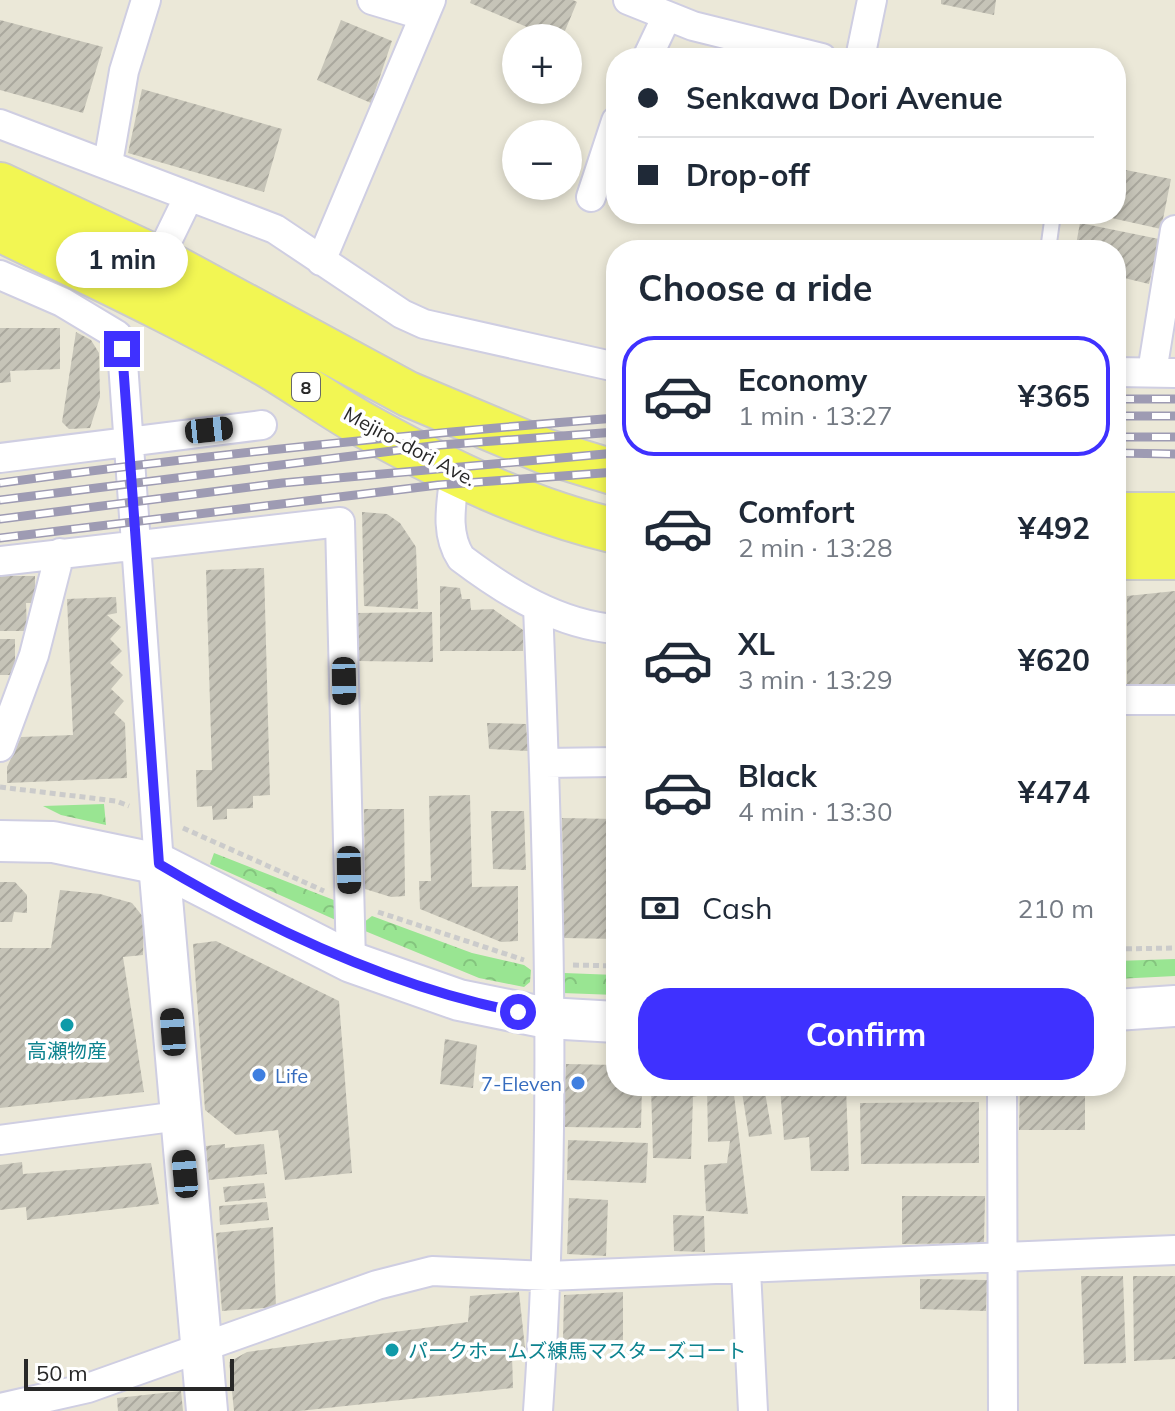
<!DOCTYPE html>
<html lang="en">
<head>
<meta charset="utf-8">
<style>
	:root { --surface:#fff; --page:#f6f6f7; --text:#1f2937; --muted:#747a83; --line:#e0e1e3; --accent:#3f31ff }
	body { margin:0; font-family:Mulish,"Noto Sans JP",sans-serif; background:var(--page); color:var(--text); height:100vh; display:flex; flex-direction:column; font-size:30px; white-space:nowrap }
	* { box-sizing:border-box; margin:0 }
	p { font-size:26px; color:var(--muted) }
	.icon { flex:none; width:44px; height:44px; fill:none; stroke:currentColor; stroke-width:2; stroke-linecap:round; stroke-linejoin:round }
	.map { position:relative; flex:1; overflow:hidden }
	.details { position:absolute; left:606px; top:240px; width:520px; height:856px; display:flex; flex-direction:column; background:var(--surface); border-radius:32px; box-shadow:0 4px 12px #0003 }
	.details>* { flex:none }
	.banner { position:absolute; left:606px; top:48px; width:520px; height:176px; border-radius:32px; box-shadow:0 4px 12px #0003; display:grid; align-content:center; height:176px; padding:0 32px; background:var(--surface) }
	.controls { position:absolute; left:502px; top:24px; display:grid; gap:16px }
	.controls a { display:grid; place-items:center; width:80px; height:80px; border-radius:50%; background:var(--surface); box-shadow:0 4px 12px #0003; font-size:40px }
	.scale { position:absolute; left:24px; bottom:20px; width:210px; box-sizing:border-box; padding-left:8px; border:4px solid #282828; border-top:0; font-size:22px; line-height:28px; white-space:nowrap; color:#282828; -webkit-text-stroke:6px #fff; paint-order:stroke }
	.end { position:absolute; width:36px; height:36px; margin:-18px; border:10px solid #3f31ff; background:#fff; box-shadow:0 0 0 4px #fff }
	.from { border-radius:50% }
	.bubble { position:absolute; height:56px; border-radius:28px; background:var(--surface); box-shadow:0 4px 12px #0003; font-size:26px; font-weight:700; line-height:56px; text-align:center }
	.car { position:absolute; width:24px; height:48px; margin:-24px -12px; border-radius:10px; box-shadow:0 0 6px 2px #0007; background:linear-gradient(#222 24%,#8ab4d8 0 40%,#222 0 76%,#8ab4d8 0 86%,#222 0) }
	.banner b { display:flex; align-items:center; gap:28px; height:76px; font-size:30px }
	.banner b+b { border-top:2px solid var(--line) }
	.banner i { width:20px; height:20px; background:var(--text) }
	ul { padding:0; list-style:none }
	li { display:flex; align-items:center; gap:24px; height:120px; margin:0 16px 12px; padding:0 16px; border:4px solid transparent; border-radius:32px }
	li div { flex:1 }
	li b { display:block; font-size:30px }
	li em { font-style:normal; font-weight:700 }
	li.active { border-color:var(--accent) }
	li>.icon { width:72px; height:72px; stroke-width:1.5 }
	h2 { padding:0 32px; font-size:36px; line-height:96px }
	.pay { display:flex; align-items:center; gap:20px; height:88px; padding:0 32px; font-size:30px }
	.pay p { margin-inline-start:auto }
	.button { display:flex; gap:16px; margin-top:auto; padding:16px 32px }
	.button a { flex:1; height:92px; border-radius:32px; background:var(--accent); color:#fff; font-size:32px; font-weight:700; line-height:92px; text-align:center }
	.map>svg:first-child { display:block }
	.forest { fill:url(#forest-crowns) }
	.building { fill:url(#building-hatch) }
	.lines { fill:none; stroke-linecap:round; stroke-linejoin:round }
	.lane-casing { stroke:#cfcee2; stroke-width:18 }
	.street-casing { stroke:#cfcee2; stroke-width:32 }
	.secondary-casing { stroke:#cfcee2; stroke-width:44 }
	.primary-casing { stroke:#cbcbcb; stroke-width:48 }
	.path { stroke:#cbcbcb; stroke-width:5; stroke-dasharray:6 4; stroke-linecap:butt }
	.lane { stroke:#fff; stroke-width:14 }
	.street { stroke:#fff; stroke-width:28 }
	.secondary { stroke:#fff; stroke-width:40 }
	.primary { stroke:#f2f653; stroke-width:44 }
	.rail-casing { stroke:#9e9bb3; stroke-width:9 }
	.rail { stroke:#fff; stroke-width:6; stroke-dasharray:18; stroke-linecap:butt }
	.route { stroke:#3f31ff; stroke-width:10 }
	.culture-dot { fill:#0f9aa8; stroke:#fff; stroke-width:3 }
	.shop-dot { fill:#3f7fe0; stroke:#fff; stroke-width:3 }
	.labels { text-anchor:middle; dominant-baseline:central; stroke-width:7; stroke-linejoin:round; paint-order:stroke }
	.shield { fill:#fff; stroke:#686868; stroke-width:2 }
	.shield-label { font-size:18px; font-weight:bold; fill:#282828 }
	.street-label { font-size:20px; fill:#282828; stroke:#fff }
	.culture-label { font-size:20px; fill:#0d838f; stroke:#fff }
	.shop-label { font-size:20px; fill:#366cbe; stroke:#fff; text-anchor:start }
</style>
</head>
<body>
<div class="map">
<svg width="1175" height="1411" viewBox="0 0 1175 1411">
	<defs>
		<pattern id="forest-crowns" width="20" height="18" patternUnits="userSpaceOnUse" patternTransform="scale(2)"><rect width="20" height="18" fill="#99e592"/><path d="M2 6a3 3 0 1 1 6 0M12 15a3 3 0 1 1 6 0" fill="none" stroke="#84c47e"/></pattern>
		<pattern id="building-hatch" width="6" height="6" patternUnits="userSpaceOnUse" patternTransform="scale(2)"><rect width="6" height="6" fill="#c6c4b8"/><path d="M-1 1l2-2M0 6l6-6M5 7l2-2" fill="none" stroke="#aaa89e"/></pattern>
	</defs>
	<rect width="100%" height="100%" fill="#ebe8d8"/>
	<path class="forest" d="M104 804 106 825 61 815 43 806Z
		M214 853 344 904 338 921 210 864Z
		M372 916 472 953 524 965 531 970 530 982 524 987 479 978 365 931 363 923Z
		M1175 959V976L1116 979V961Z
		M564 973 616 975V995L562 993 557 983Z"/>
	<path class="building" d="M471 0H573L577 2 562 38H553L470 3Z
		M941 0H996L994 15 941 4Z
		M0 20 103 47 83 113 0 90Z
		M341 20 392 41 371 103 317 80Z
		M142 89 282 129 264 192 128 153Z
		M1116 168 1171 179 1161 229 1098 215 1116 214Z
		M1080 223 1159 239 1149 284 1116 276V250H1075Z
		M0 328H60V369L10 371 11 382 0 383Z
		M76 332 91 340 99 353 100 397 90 428 69 429 62 422Z
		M362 512 387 514 400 523 416 547 418 609 364 606Z
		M264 568 270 795 253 796V808L227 809V819L213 820 212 806 197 807 196 770H212L206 570Z
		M0 576H35V603H26L27 631H0Z
		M440 586 460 588 462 599H470L471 610 493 609 523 630V651H440Z
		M1175 591V690L1127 691V596Z
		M116 597 117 613 107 615 121 627 110 639 122 651 110 663 123 675 111 689 124 701 114 713 125 723 127 778 7 783V767L21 737 73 735 67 599Z
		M432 612 433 662 357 661V613Z
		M0 639H15V675H0Z
		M1116 665H1119V686H1116Z
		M487 723 526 724 528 751 489 749Z
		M470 795 472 887 518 886V941L501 942 420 909 419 881H431L429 796Z
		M364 809H404L405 896 391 897 365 889Z
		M491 811H524L526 870 493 869Z
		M562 818 616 819V939L564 938Z
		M0 882H15L27 895V913L14 912 12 922H0Z
		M60 890 100 894 132 903 144 918 143 955 123 957 144 1092 0 1108V948H51Z
		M216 941 339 1001 352 1173 285 1180 278 1130 236 1135 205 1110 193 944Z
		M445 1039 477 1045 473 1088 440 1084Z
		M566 1064 616 1065V1086H642L641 1128 563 1127Z
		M651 1086H702V1095L693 1097 691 1159 653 1158Z
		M707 1086H733L748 1214 706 1211 704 1165 727 1163 730 1141 708 1142Z
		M741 1086H764L772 1134 749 1137Z
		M780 1086H846L849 1171H811L809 1137 784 1140Z
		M1020 1086H1085V1130H1019Z
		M979 1102V1163L861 1164 860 1103Z
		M568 1140 648 1143 646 1183 567 1180Z
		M225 1144V1148L264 1144 267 1174 209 1180 206 1146Z
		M22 1162 23 1174 151 1163 159 1204 27 1220 26 1207 0 1210V1165Z
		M264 1183 266 1198 225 1202 223 1187Z
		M902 1196H985L984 1243 902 1244Z
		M569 1198 608 1200 606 1256 567 1254Z
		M267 1202 269 1220 220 1225 219 1206Z
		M673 1215 704 1216 705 1252 674 1251Z
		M273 1227 276 1307 222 1311 216 1233Z
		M1081 1276H1123L1126 1363 1084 1364Z
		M1133 1276H1175V1359L1134 1361Z
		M920 1279 987 1280 986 1311 920 1309Z
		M519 1292 525 1348 512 1354 513 1388 299 1411H234L229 1362 247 1352 468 1322 470 1296Z
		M623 1292V1340H563L564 1295Z
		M181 1391 183 1411H118L117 1398Z"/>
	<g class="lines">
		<defs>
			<path id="lane" d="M1048 250 1053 214"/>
			<path id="street" d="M372 0 422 15
				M628 0 693 26 822 58
				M647 58 667 16
				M860 58 872 0
				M0 124 275 229 402 314 424 324 616 367
				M108 163 124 71 146 0
				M591 197 616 121
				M321 261 431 0
				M151 274 189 196
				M0 275 62 302 117 335 122 349 159 864
				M1116 372 1175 373
				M1152 372 1175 230
				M0 458 262 425
				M455 472C452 501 444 532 461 558 506 592 559 625 616 629
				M0 561 340 522 351 962
				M538 607C549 873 557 1145 538 1411
				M1116 700H1175
				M0 747 34 655 60 553
				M545 763 616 762
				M1002 1086 1003 1411
				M0 1140 179 1116
				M746 1270 753 1411
				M0 1408 88 1388 377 1285 432 1271 548 1276 1175 1250"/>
			<path id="secondary" d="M0 841 53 842 159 864 351 962 459 1000 547 1018 616 1022
				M159 864 207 1411
				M1116 1010 1175 1006"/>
			<path id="primary" d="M0 185 158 259 408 394 544 451 616 473
				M0 229C88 272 176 313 261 361 298 382 332 408 369 428 447 471 529 511 616 531
				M1116 515H1175
				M1116 557H1175"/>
		</defs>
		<use href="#lane" class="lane-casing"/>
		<use href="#street" class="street-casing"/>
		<use href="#secondary" class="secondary-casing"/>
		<use href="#primary" class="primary-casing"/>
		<path class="path" d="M0 787 116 801 129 806
			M183 828 324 891
			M378 912 524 960
			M1116 949 1175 948
			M573 965 616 966"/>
		<use href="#lane" class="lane"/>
		<use href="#street" class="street"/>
		<use href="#secondary" class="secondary"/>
		<use href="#primary" class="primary"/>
		<defs>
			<path id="rail" d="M1116 399H1175
				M1116 416H1175
				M1116 437H1175
				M1116 453 1175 454
				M0 483C205 455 410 434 616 418
				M0 500 440 445 616 432
				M0 519 282 483 616 453
				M0 538 438 485 616 472"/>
		</defs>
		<use href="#rail" class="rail-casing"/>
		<use href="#rail" class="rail"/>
	</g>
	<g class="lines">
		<path class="route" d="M122 349 159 864C270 930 391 987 518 1012"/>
	</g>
	<g class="culture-dot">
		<circle cx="67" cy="1025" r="8"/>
		<circle cx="392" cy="1350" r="8"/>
	</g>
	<g class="shop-dot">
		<circle cx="259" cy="1075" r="8"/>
		<circle cx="578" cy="1083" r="8"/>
	</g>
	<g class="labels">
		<rect class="shield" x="292" y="373" width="28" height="28" rx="6"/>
		<g class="shield-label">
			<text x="306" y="387">8</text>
		</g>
		<g class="street-label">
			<text transform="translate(410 446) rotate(28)">Mejiro-dori Ave.</text>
		</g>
		<g class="culture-label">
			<text x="67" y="1050">高瀬物産</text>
			<text x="408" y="1350" text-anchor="start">パークホームズ練馬マスターズコート</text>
		</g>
		<g class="shop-label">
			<text x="275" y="1075">Life</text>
			<text x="562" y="1083" text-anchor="end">7-Eleven</text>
		</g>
	</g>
</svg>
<div class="controls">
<a>+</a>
<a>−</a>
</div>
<div class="scale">50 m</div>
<i class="end from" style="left:518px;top:1012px"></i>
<i class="end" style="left:122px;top:349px"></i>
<div class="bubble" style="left:56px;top:232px;width:132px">1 min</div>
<i class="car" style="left:209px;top:430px;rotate:84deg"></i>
<i class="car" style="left:344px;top:681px;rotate:179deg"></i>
<i class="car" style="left:349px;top:870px;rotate:179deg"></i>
<i class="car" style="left:173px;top:1032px;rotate:356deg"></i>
<i class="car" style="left:185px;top:1174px;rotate:355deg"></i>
<div class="banner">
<b><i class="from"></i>Senkawa Dori Avenue</b>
<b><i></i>Drop-off</b>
</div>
<section class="details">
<h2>Choose a ride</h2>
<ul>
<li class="active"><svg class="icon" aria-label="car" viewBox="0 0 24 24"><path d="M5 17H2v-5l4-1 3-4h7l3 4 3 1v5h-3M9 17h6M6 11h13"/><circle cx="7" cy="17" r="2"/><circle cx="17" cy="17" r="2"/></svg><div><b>Economy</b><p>1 min · 13:27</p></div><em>¥365</em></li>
<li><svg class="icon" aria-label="car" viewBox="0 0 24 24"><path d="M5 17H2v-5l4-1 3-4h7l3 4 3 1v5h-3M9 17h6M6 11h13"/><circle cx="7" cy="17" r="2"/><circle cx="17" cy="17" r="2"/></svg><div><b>Comfort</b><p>2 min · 13:28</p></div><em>¥492</em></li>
<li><svg class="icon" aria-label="car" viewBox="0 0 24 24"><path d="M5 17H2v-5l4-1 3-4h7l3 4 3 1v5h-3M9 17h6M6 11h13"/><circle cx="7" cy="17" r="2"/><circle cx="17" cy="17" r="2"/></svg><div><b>XL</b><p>3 min · 13:29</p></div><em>¥620</em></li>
<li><svg class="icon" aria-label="car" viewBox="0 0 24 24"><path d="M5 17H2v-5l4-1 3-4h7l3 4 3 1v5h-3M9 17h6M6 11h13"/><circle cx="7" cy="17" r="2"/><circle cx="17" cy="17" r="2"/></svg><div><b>Black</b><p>4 min · 13:30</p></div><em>¥474</em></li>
</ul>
<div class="pay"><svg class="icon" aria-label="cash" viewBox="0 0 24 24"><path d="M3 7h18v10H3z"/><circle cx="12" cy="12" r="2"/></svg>Cash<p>210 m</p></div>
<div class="button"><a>Confirm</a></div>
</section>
</div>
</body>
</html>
